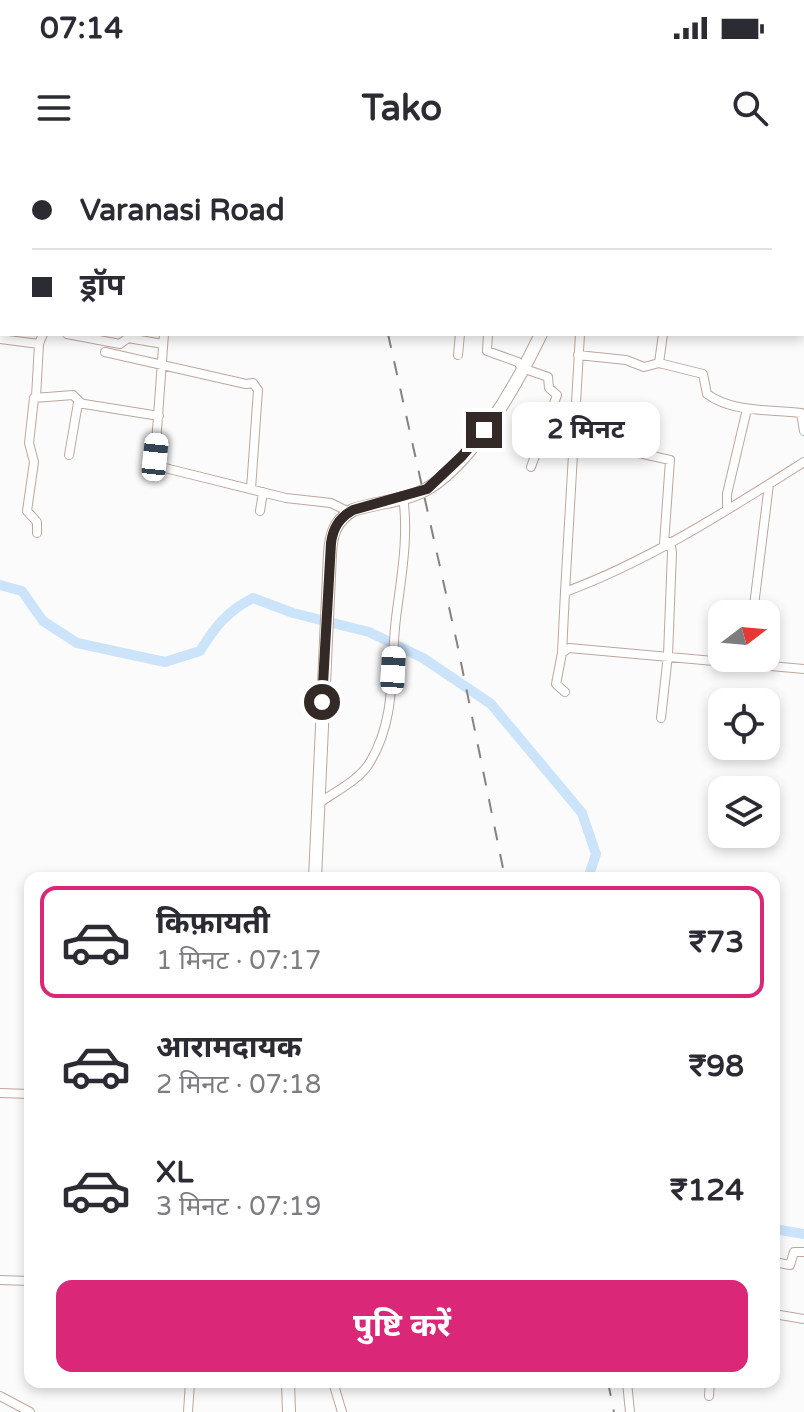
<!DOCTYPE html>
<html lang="hi">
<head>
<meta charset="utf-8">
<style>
	:root { --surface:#fff; --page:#f2f2f3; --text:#2b2b33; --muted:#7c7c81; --line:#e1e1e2; --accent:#db2777 }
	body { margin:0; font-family:"Varela Round","Noto Sans Devanagari",sans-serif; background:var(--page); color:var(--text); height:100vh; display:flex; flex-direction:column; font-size:30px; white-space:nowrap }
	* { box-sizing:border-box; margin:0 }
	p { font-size:26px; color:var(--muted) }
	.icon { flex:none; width:44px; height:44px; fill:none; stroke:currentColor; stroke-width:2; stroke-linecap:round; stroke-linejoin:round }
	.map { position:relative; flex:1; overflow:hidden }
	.panel { position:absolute; left:24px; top:712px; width:756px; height:516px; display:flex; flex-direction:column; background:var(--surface); border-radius:16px; box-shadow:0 4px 12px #0003 }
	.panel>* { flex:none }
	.banner { position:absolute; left:0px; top:0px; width:804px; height:176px; box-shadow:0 4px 12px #0003; display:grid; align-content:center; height:176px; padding:0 32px; background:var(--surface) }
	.needle { width:52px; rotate:74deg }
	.tools { position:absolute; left:708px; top:440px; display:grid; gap:16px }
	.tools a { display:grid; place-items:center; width:72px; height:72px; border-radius:16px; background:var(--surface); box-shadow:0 4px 12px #0003; font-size:40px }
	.end { position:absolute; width:36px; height:36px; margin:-18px; border:10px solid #332926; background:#fff; box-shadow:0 0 0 4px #fff }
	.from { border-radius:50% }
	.bubble { position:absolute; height:56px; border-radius:16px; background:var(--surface); box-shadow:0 4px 12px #0003; font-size:26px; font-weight:700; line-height:56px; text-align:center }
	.car { position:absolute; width:24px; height:48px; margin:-24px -12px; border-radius:10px; box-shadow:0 0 6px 2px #0007; background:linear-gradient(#fff 24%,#345 0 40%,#fff 0 76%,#345 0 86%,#fff 0) }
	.banner b { display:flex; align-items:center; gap:28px; height:76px; font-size:30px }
	.banner b+b { border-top:2px solid var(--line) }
	.banner i { width:20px; height:20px; background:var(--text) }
	ul { padding:14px 0 0; list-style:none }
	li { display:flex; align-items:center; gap:24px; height:112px; margin:0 16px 12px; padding:0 16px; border:4px solid transparent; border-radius:16px }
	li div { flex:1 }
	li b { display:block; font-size:30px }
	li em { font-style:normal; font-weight:700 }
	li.on { border-color:var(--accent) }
	li>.icon { width:72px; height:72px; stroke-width:1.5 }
	.primary-button { display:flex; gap:16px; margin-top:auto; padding:16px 32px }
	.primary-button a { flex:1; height:92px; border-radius:16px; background:var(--accent); color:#fff; font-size:32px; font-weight:700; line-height:92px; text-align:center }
	.status { display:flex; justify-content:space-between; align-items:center; height:56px; padding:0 40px; background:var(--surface); direction:ltr }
	.status svg { height:22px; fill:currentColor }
	header { display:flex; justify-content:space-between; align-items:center; height:104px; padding:0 32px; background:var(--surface); font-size:36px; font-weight:700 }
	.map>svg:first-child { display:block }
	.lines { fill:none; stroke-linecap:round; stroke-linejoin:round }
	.canal { stroke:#cce4fa; stroke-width:6 }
	.river { stroke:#cce4fa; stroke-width:10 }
	.minor-casing { stroke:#bea69d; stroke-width:10 }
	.highway-casing { stroke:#bea69d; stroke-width:14 }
	.minor { stroke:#fff; stroke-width:8 }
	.highway { stroke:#fff; stroke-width:12 }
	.rail { stroke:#87817f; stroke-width:2; stroke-dasharray:14 14; stroke-linecap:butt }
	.route { stroke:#332926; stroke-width:10 }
</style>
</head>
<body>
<div class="status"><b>07:14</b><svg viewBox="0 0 49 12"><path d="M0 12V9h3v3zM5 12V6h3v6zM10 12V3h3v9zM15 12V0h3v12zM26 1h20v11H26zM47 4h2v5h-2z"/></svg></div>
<header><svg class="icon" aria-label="menu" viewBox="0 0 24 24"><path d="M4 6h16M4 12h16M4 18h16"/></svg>Tako<svg class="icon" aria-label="search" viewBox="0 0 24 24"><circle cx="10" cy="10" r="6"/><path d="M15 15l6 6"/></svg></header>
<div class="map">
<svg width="804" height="1252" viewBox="0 0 804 1252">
	<rect width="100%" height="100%" fill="#fbfbfb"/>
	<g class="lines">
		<path class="canal" d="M0 147H2"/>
		<path class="river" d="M0 425 22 431 43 461 77 483 165 502 200 491C215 467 227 451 253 438L293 453 369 472 423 498 491 544 582 653 596 694 588 718
			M774 1069 804 1074"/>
		<defs>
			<path id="minor" d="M509 0V2
				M124 2V0
				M415 2V0
				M0 143H2
				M802 169H804
				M67 174 120 184 128 178 163 184
				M164 174 155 297 157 306 286 338 331 343 349 352
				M488 174 487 191 518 202 523 210
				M580 174 565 432C649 401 728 350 804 302
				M663 174 659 203 703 214 707 234C733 253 770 249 801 253L804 271
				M0 179 39 184 43 174
				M105 192 246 224
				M458 195 460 174
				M578 195 626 200 644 207 659 203
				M525 209 548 217 549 228 557 235 531 307
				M247 224 253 223 258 230 251 329
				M36 237 39 184
				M630 291 670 300 664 384
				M69 295 78 243 159 256
				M727 350V334L747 249
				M260 351 263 332
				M37 373V362L27 351 34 302 29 283 34 238 73 235 80 242
				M565 432 562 493 569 488 804 509
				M753 454 769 324
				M562 493 556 524 565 532
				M661 558 668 495 672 392 670 382
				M318 644C334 632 360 620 370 602 397 558 390 507 396 458 401 418 409 377 403 336
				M0 933 30 934
				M774 1102 790 1105 794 1092H804
				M0 1120 30 1121
				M774 1154 804 1159
				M333 1222 342 1252
				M627 1222 630 1252
				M0 1236 30 1252
				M709 1236 710 1222
				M188 1252 190 1222"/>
			<path id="highway" d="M576 0V2
				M315 718 330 394C331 374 335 361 353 350 376 342 409 341 430 327 475 299 518 222 541 174
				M288 1222 289 1252"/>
		</defs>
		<use href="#minor" class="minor-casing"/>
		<use href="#highway" class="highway-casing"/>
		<use href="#minor" class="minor"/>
		<use href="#highway" class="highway"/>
		<path class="rail" d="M357 0V2
			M388 174 457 483 505 718
			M608 1222 614 1252"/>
	</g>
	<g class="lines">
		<path class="route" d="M322 542 331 383C333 368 339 358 353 350L427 329 462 296 484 270"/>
	</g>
</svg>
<div class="tools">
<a><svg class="needle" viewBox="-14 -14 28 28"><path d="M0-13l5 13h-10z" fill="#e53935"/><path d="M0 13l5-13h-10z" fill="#7c7c81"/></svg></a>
<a><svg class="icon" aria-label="locate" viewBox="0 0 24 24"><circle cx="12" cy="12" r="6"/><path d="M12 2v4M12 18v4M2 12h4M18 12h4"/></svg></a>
<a><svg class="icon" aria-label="layers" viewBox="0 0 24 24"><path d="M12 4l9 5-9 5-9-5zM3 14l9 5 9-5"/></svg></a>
</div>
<i class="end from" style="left:322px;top:542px"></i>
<i class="end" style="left:484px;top:270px"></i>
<div class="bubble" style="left:512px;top:242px;width:148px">2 मिनट</div>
<i class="car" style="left:155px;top:297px;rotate:6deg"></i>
<i class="car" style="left:393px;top:510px;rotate:3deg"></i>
<div class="banner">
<b><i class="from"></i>Varanasi Road</b>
<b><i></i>ड्रॉप</b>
</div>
<section class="panel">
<ul>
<li class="on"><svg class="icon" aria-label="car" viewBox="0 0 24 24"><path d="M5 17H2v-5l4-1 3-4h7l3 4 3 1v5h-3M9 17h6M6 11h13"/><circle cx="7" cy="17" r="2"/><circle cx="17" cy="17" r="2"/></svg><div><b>किफ़ायती</b><p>1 मिनट · 07:17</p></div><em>₹73</em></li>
<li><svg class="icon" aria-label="car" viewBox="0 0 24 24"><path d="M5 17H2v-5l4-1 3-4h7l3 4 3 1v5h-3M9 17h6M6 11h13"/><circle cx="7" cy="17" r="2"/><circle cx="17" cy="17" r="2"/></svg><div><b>आरामदायक</b><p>2 मिनट · 07:18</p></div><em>₹98</em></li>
<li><svg class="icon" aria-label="car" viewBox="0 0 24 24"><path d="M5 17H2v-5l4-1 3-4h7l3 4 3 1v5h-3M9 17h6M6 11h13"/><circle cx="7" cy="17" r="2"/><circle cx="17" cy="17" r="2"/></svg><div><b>XL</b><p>3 मिनट · 07:19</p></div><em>₹124</em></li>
</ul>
<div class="primary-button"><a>पुष्टि करें</a></div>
</section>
</div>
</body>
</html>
